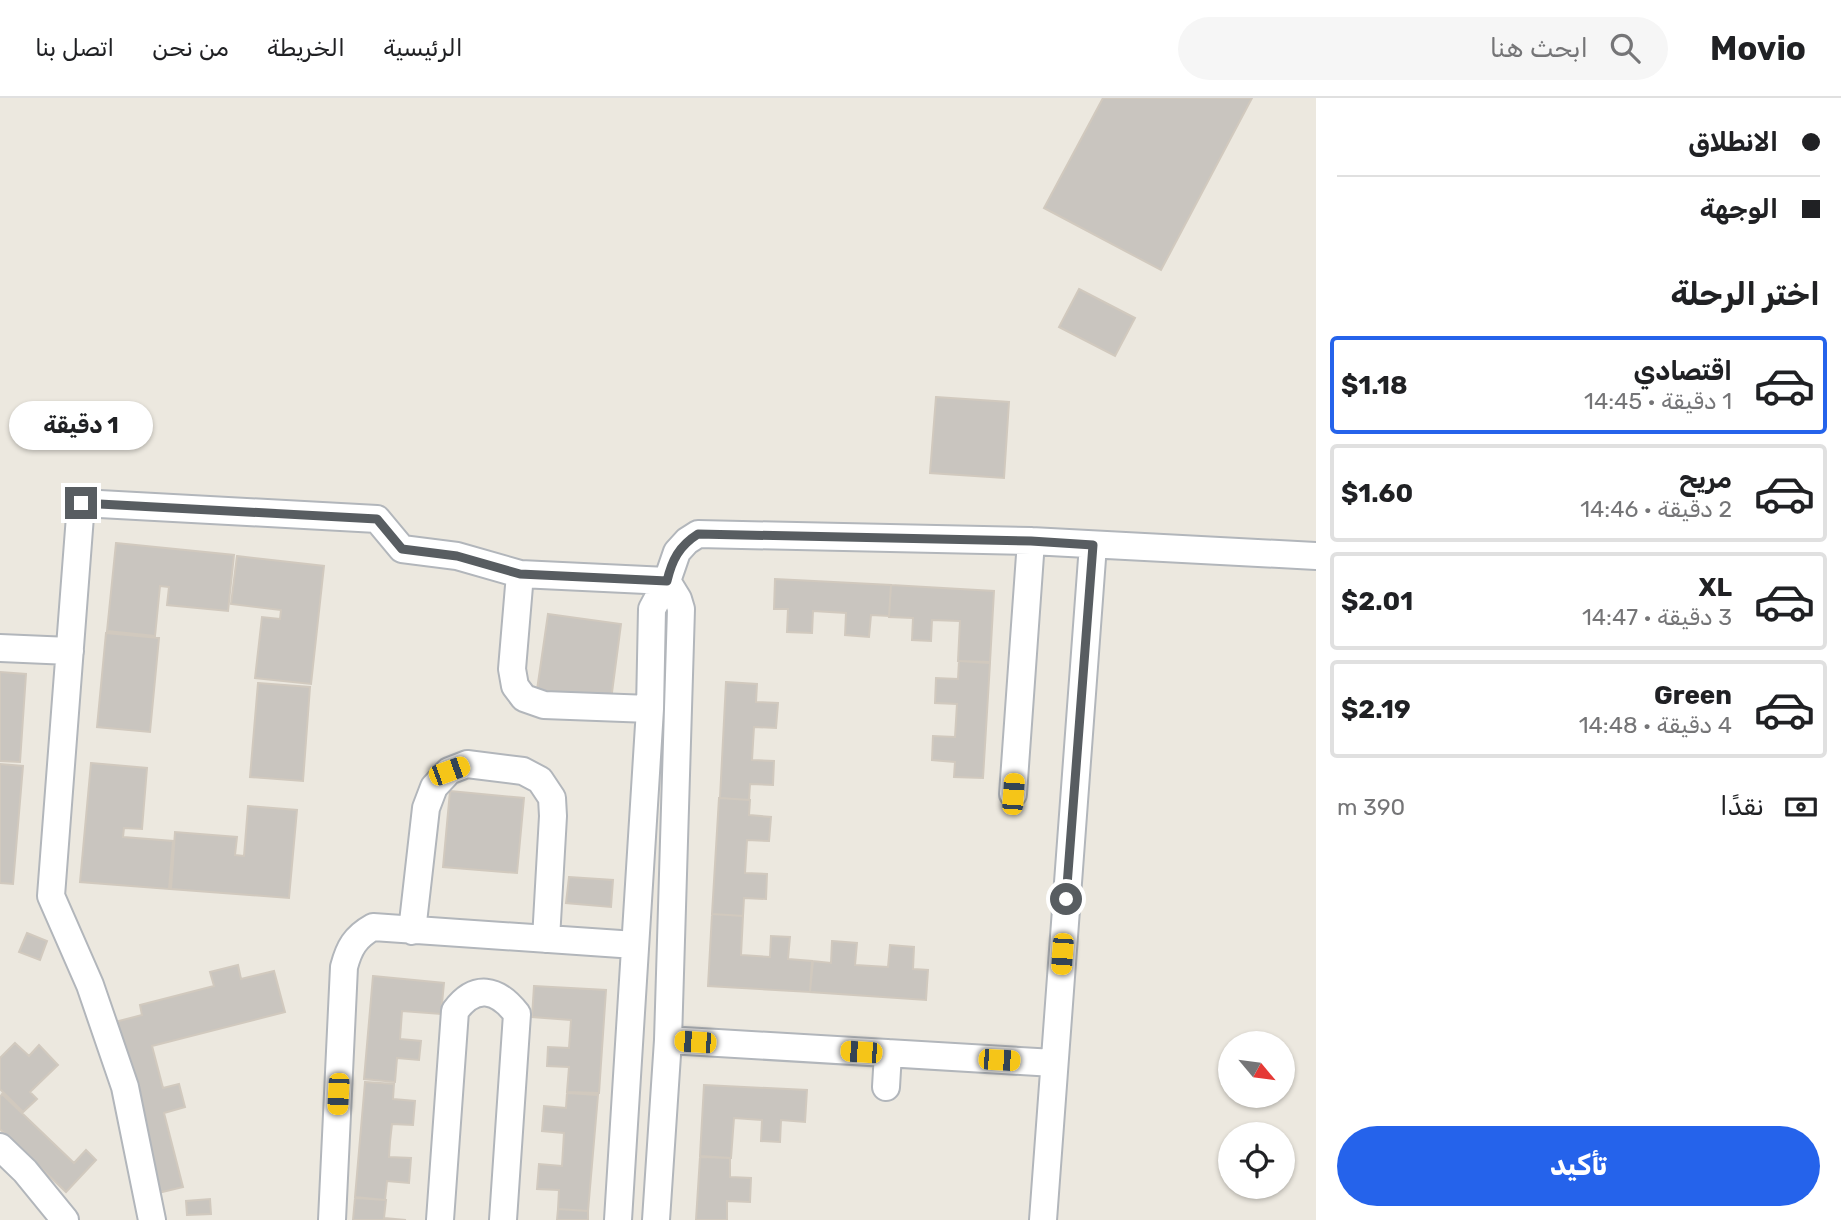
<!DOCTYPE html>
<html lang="ar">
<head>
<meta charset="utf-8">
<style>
	:root { --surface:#fff; --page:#f6f6f6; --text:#202124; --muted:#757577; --line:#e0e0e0; --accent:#2563eb }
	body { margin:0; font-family:Rubik,Vazirmatn,sans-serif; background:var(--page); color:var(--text); direction:rtl; height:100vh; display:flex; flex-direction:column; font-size:26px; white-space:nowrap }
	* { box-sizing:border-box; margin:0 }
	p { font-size:23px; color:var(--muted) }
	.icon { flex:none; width:38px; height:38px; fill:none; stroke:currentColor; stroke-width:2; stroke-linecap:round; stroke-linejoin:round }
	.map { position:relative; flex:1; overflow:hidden; direction:ltr }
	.details { display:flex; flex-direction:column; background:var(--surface); width:525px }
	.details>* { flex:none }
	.hud { display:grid; align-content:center; height:154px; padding:0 21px; background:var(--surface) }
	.needle { width:46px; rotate:119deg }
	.controls { position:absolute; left:1218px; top:933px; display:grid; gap:14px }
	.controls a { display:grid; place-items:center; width:77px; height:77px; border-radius:50%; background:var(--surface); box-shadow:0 2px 5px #0004; font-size:35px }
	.end { position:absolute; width:32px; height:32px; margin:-16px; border:9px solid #585d61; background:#fff; box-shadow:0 0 0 4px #fff }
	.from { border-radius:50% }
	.bubble { position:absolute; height:49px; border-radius:24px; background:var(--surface); box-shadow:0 2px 5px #0004; font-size:23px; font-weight:700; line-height:49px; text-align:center; direction:rtl }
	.car { position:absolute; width:21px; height:42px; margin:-21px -10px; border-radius:9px; box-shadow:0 0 5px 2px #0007; background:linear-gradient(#f5c518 24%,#345 0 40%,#f5c518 0 76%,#345 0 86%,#f5c518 0) }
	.hud b { display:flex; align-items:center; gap:24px; height:66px; font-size:26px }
	.hud b+b { border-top:2px solid var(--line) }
	.hud i { width:18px; height:18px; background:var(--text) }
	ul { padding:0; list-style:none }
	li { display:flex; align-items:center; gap:21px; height:98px; margin:0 14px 10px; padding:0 7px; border:4px solid var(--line); border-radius:7px }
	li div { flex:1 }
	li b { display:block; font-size:26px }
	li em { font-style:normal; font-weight:700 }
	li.current { border-color:var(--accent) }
	li>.icon { width:63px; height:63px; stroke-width:1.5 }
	h2 { padding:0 21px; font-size:32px; line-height:84px }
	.pay { display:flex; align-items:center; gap:18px; height:77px; padding:0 21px; font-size:26px }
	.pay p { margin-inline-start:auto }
	.primary-button { display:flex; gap:14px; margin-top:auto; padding:14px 21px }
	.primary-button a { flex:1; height:80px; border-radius:42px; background:var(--accent); color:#fff; font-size:28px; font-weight:700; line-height:80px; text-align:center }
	header { display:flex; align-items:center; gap:42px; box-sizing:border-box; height:98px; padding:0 35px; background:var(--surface); border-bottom:2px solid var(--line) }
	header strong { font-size:33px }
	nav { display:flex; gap:38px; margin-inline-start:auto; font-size:24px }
	.search { width:490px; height:63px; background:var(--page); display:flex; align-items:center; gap:18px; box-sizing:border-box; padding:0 24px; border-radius:38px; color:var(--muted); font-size:26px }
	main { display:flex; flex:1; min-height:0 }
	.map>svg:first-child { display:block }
	.building { fill:#c9c5bf; stroke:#d1c9be; stroke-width:2 }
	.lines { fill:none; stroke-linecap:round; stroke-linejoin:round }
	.minor-casing { stroke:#b2b6bb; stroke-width:30 }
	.minor { stroke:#fff; stroke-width:26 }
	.route { stroke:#585d61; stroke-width:9 }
</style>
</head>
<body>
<header>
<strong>Movio</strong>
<div class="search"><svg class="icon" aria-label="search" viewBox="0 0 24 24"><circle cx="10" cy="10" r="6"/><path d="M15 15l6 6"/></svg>ابحث هنا</div>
<nav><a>الرئيسية</a><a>الخريطة</a><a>من نحن</a><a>اتصل بنا</a></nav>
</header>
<main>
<section class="details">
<div class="hud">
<b><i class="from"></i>الانطلاق</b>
<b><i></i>الوجهة</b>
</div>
<h2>اختر الرحلة</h2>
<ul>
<li class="current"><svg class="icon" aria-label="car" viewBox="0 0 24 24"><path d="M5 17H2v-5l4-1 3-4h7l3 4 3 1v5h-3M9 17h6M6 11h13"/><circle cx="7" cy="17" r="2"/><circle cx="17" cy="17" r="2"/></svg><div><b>اقتصادي</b><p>1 دقيقة · 14:45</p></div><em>$1.18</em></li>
<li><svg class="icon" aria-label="car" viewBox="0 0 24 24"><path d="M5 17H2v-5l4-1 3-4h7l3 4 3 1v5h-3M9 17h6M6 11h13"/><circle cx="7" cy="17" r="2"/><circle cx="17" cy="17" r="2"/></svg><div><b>مريح</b><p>2 دقيقة · 14:46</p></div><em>$1.60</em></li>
<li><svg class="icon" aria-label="car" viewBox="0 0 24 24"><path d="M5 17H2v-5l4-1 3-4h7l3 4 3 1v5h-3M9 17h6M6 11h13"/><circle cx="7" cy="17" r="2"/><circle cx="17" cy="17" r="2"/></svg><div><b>XL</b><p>3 دقيقة · 14:47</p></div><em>$2.01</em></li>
<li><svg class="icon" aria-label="car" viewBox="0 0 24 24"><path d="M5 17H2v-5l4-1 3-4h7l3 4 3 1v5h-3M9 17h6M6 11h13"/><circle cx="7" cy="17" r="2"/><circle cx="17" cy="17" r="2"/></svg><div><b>Green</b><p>4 دقيقة · 14:48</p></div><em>$2.19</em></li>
</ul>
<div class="pay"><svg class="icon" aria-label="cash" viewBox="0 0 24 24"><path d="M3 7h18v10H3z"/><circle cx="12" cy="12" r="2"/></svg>نقدًا<p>390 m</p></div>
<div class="primary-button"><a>تأكيد</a></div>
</section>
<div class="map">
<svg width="1316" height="1122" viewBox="0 0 1316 1122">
	<rect width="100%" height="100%" fill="#ece8df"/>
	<path class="building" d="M1103 0H1252L1161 172 1044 110Z
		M1079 191 1135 220 1115 258 1059 229Z
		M936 299 1009 304 1004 380 930 375Z
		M116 445 234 457 228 513 167 507 169 489 160 488 155 538 107 533Z
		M237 458 324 468 311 586 255 580 262 519 280 521 281 512 231 506Z
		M775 481 891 487 889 518 871 517 869 539 845 537 846 515 813 513 812 535 787 534 788 511H774Z
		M891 487 994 493 990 564 958 563 960 523 932 522 931 543 912 542 913 520 889 519Z
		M548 516 621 526 611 602 537 592Z
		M106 535 159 540 150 634 97 629Z
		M959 563 990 565 983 680 954 679 955 664 932 662 933 638 955 639 957 606 935 605 936 580 958 581Z
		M0 574 26 576 20 664 0 663Z
		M726 584 757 586 756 604 778 605 776 630 754 629 752 662 774 663 773 687 750 686 749 702 720 700Z
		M258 585 310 589 303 683 250 679Z
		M91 665 147 670 142 731 124 730 123 739 173 743 169 791 80 784Z
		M0 666 23 668 13 786 0 785Z
		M450 693 524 700 517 775 443 769Z
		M719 700 750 702 749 717 771 719 769 743 747 742 745 775 767 776 766 801 744 800 743 818 712 816Z
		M248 708 297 712 289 800 171 791 175 734 237 739 235 757 244 758Z
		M569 779 613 782 611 809 566 805Z
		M712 816 743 818 741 857 770 859 771 838 790 839 788 861 812 863 810 894 708 888Z
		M27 835 47 843 40 862 19 854Z
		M832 843 857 845 855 867 888 869 890 847 914 849 913 871 928 872 926 902 810 894 813 863 831 865Z
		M238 867 241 881 274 873 285 914 152 948 163 990 179 986 185 1009 164 1015 183 1089 158 1095 115 924 142 917 140 907 214 888 210 874Z
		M373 878 444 885 441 916 402 913 400 941 421 943 419 962 397 960 395 984 364 981Z
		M534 888 606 892 599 995 567 994 569 969 547 968 548 949 569 950 571 922 532 919Z
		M15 945 29 958 39 947 58 967 30 994 37 1001 23 1014 0 991V960Z
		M365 984 394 986 393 1001 415 1003 413 1027 392 1026 390 1044 389 1059 411 1060 409 1085 387 1083 385 1102 355 1099Z
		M704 987 807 992 805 1024 781 1022 780 1044 761 1043 762 1022 734 1020 731 1060 700 1058Z
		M567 995 598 997 588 1113 558 1111 559 1092 537 1091 539 1066 562 1068 564 1035 542 1033 544 1008 566 1010Z
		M2 996 74 1065 86 1052 96 1062 66 1094 0 1031V999Z
		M700 1059 730 1060V1079L751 1080 750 1104 727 1103V1122H696Z
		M355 1100 386 1102 384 1120 406 1122H353Z
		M210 1101 211 1116 187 1117 186 1103Z
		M558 1111 588 1113V1122H557Z"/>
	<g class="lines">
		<defs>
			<path id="minor" d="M520 476 512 571 515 588 524 600 544 607 650 611
				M0 550 70 553
				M1013 696 1031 443
				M412 833 426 710 434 689 449 673 467 666 523 673 540 682 552 700 553 718 546 841
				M668 942 1054 965
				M886 989 888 955
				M0 1049 25 1073 65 1122
				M152 1122 125 989 90 887 51 798 81 405 377 421 402 451 457 458 520 476 667 483
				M332 1122 344 869C349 850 355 839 373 829L635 847
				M440 1122 455 913C475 886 497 890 517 916L503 1122
				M618 1122 650 611 652 511 667 483 677 454 687 443 698 436 1031 443 1316 458
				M656 1122 668 942 681 511 678 501 667 483
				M1043 1122 1093 447"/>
		</defs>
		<use href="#minor" class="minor-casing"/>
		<use href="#minor" class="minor"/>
	</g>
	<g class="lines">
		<path class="route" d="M81 405 377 421 402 451 457 458 520 476 667 483C672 462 679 448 698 436L1031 443 1093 447 1066 801"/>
	</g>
</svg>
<div class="controls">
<a><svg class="needle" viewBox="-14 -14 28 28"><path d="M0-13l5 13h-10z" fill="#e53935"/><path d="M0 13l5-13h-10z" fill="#757577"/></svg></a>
<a><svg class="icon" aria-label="locate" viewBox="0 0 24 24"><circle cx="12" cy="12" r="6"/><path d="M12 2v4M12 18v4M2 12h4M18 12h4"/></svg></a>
</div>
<i class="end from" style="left:1066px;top:801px"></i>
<i class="end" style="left:81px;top:405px"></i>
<div class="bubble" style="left:9px;top:303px;width:144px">1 دقيقة</div>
<i class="car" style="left:449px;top:673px;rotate:70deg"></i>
<i class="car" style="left:1013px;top:696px;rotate:4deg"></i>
<i class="car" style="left:1062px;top:856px;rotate:184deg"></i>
<i class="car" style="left:695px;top:944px;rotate:274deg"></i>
<i class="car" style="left:861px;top:954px;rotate:274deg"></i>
<i class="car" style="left:999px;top:962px;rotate:93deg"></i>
<i class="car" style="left:338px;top:996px;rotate:183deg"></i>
</div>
</main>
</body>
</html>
